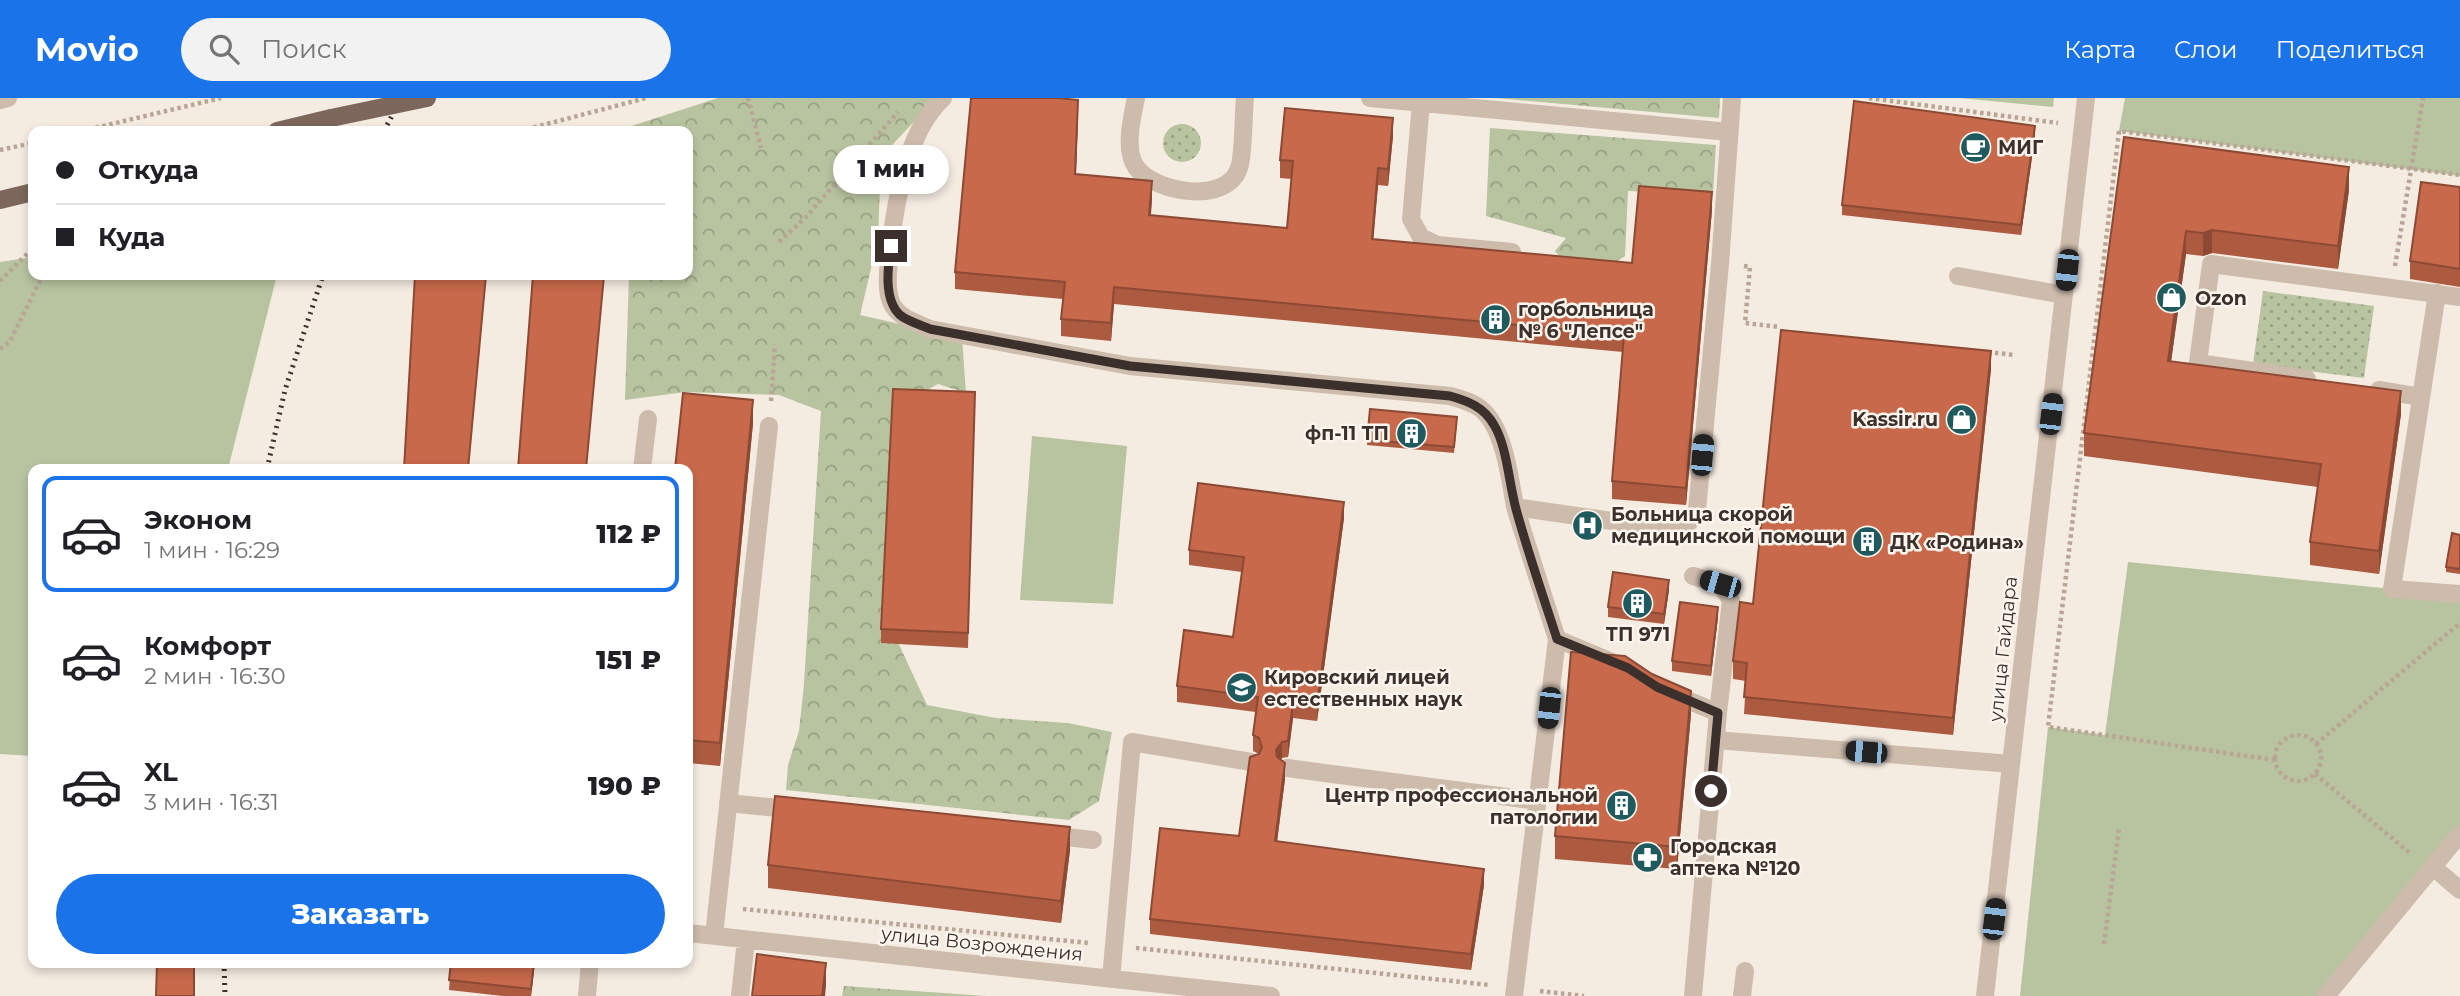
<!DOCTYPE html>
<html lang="ru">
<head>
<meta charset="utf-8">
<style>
	:root { --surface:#fff; --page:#f2f2f2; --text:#202124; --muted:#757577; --line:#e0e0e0; --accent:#1a73e8 }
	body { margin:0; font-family:Montserrat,sans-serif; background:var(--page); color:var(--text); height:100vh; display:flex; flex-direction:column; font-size:26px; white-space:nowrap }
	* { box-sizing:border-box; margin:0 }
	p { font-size:23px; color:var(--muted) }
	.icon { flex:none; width:38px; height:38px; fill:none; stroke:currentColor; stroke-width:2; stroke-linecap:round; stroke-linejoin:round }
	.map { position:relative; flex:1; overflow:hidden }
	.drawer { position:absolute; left:28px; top:366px; width:665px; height:504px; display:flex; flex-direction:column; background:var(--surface); border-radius:14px; box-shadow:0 4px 10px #0003 }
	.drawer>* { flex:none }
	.hud { position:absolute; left:28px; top:28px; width:665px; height:154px; border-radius:14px; box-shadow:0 4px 10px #0003; display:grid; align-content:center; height:154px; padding:0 28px; background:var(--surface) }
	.end { position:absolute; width:32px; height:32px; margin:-16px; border:9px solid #3b302b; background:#fff; box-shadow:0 0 0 4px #fff }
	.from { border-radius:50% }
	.bubble { position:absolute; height:49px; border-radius:24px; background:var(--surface); box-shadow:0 4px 10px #0003; font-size:23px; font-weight:800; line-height:49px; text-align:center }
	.car { position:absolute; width:21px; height:42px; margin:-21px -10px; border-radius:9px; box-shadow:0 0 5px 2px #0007; background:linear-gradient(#222 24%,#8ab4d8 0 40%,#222 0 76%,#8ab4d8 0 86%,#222 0) }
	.hud b { display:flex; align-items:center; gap:24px; height:66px; font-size:26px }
	.hud b+b { border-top:2px solid var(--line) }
	.hud i { width:18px; height:18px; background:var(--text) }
	ul { padding:12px 0 0; list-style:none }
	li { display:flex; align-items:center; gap:21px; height:116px; margin:0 14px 10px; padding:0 14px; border:4px solid transparent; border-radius:14px }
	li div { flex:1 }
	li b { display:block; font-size:26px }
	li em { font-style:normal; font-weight:800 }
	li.selected { border-color:var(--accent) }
	li>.icon { width:63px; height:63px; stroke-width:1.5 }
	.cta { display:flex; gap:14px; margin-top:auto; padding:14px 28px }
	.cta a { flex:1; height:80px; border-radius:42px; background:var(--accent); color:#fff; font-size:28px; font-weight:800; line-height:80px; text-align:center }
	header { display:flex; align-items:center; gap:42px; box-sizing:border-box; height:98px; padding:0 35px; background:var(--accent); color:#fff }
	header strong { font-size:33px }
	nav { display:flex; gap:38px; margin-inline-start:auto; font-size:24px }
	.search { width:490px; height:63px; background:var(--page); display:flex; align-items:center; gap:18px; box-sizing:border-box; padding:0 24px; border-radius:38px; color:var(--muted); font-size:26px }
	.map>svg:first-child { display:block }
	.grass { fill:url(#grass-dots) }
	.forest { fill:url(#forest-crowns) }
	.green { fill:#b8c4a0 }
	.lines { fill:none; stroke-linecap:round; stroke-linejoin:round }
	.path { stroke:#b9a596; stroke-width:4.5; stroke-dasharray:3.5 3.5; stroke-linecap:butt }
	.minor { stroke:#cdbbac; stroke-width:18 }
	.major { stroke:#7d675c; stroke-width:18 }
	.rail { stroke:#3b302b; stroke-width:5; stroke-dasharray:2 5; stroke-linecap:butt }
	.major-bridge { stroke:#7d675c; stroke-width:18 }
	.wall { fill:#ac5a40 }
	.shaded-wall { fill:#8c4a34 }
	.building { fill:#c8694b; stroke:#8c4a34; stroke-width:2 }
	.route { stroke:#3b302b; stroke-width:9 }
	.labels { text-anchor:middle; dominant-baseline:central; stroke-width:5; stroke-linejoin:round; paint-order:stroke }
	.poi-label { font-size:19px; font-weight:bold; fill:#3b302b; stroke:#fbf5ee; text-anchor:start }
	.street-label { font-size:19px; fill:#3b302b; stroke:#fbf5ee }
</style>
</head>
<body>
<header>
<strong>Movio</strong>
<div class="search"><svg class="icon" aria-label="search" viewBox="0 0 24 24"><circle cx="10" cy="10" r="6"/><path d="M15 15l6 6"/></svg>Поиск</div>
<nav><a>Карта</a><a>Слои</a><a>Поделиться</a></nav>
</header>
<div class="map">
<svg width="2460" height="898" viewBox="0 0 2460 898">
	<defs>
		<pattern id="grass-dots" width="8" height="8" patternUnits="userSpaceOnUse" patternTransform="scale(1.75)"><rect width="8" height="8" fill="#b8c4a0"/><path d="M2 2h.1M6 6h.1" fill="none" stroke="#97a083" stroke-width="1.8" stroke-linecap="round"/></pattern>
		<pattern id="forest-crowns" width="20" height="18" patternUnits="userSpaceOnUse" patternTransform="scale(1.75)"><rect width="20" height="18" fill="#b8c4a0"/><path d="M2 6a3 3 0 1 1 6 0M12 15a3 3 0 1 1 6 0" fill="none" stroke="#97a083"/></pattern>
	</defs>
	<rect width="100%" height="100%" fill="#f4ebe1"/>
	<path class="grass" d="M1163 45a19 19 0 1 1 38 0a19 19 0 1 1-38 0Z
		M2263 193 2374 208 2364 280 2253 266Z"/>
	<path class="forest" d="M718 0H933L927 10 893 46 880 87 878 141 860 217 962 240 966 295 938 286 906 304 889 525 927 607 996 620 1068 625 1112 634 1099 703 1069 722 786 692 788 667 799 633 804 586 821 313 779 297 685 294 625 302 629 177H688V33H616Z
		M1495 0H1720L1719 20Z
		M1490 30 1716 47 1713 97 1628 93 1625 158 1610 168 1563 163 1555 153 1566 140 1486 118Z
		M844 888 986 898H842Z"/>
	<path class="green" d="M1960 0H2054L2053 9Z
		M2125 0H2460V78L2119 33Z
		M33 159V177H277L228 371H33V658L0 656V164Z
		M1032 338 1127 348 1113 506 1020 502Z
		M2128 464 2392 491 2460 496V736L2326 898H2020L2048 629 2105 637Z"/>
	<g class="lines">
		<path class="path" d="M748 0 761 50
			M1869 0 2058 25
			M82 33 221 0
			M520 33 646 0
			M0 52 33 45
			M779 144 806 119 898 14
			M1744 168 1750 169 1745 225 1779 229
			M2395 168 2423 0
			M0 183 33 150
			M0 251 10 243 43 177
			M1988 254 2014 257
			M771 303 775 247
			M2275 660a23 23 0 1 1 46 0a23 23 0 1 1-46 0Z
			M2316 646 2460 525
			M2275 662 2048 629 2119 33 2460 77
			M2315 676 2411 756
			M743 811 1089 845
			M2104 846 2119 731
			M1136 850 1490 887
			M1540 893 1584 898"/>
		<path class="minor" d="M943 0C906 34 896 103 890 150 889 166 885 189 891 204 898 220 915 224 930 231L1130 268 1450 298C1461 301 1472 304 1481 311 1504 329 1510 381 1515 409L1668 431C1684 430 1691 426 1697 412L1720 166 1732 0
			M1136 0C1132 19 1124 52 1136 69 1154 95 1227 107 1239 70 1244 56 1243 18 1245 0
			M1370 0 1729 34
			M0 2 8 0
			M1421 5 1411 121 1421 139 1437 147 1512 154
			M1958 178 2064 197
			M2437 195 2392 491 2460 496
			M2307 281 2198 265 2211 166 2460 199
			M2379 292 2421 299
			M642 371 648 321
			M1515 409 1557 541
			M1693 478 1720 486 1731 502 1718 615
			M1671 595 1718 615 1693 898
			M1716 642 2011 666
			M1287 670 1538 703
			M728 705 798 712
			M1049 737 1093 742
			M2433 769 2460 792
			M688 835 1271 898
			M714 838 769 328
			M1111 881 1132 644 1251 664
			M587 898 590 864
			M740 898 746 842
			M1514 898 1557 541 1612 564
			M1742 898 1745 873
			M1985 898 2086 0
			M2326 898 2460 736"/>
		<path class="major" d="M277 33 331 20
			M0 102 33 94"/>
		<path class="rail" d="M384 33 401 0
			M267 371 285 292 323 177
			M224 864 225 898"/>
		<path class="major-bridge" d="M331 20 427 0"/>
	</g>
	<path class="wall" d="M1078 20 1076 77 1152 101 1151 117 1287 130 1292 81 1280 80V62L1393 38 1388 88 1378 87 1373 141 1632 165 1712 112 1686 407 1612 401V383L1623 254 1114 206 1111 243 1061 238V221L1063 201 955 191V174Z
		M2035 38 2021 137 1842 117V107Z
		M2124 39 2349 92 2338 171 2212 155 2203 158 2186 156 2171 263 2401 316 2379 476 2310 467V444L2318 389 2084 358V335Z
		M2460 89V189L2410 181V163Z
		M1991 271 1953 637 1744 616 1746 583 1733 581V563L1753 506Z
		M975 294 968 550 881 545V531Z
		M1457 324 1454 355 1367 347V342Z
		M753 325 720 668 688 665V371Z
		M1344 420 1317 623 1293 620 1288 659 1282 660 1281 662 1285 681 1277 744 1484 787 1471 872 1150 836V821L1239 738 1259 656 1253 653V637L1256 614 1177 604V588L1233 539 1242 474 1189 467V452Z
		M2460 437V476L2446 474V469Z
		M1669 492 1664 526 1608 519V509Z
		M1718 519 1711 578 1672 573V563Z
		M1691 616 1677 771 1555 761V738Z
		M1070 752 1061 825 768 790V767Z
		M451 864H535L531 898H503L449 892Z"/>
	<path class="shaded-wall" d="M1078 2V20L1075 94V76Z
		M1393 20V38L1388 88V71Z
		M2035 28V38L2021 137V127Z
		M2349 69V92L2338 171V148Z
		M1378 70V87L1372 159V141Z
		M1152 83V101L1149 135V117Z
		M1712 94V112L1686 407V390Z
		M2212 132V155L2203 158V135Z
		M2186 133V156L2168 286V263Z
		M1114 189V206L1111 243V225Z
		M1991 253V271L1953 637V620Z
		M2401 293V316L2379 476V453Z
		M753 302V325L720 668V645Z
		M1344 404V420L1317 623V607Z
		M1669 482V492L1664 526V516Z
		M1718 509V519L1711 578V568Z
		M1691 593V616L1677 771V749Z
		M1293 604V620L1288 659V643Z
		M1282 644V660L1276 668V652Z
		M1285 665V681L1275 759V743Z
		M1070 729V752L1061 825V803Z
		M1484 771V787L1471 872V856Z
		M534 864H535L531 898V891Z
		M826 865V888L825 898H822Z"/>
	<path class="building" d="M971 0H1058L1078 2 1075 76 1152 83 1149 117 1287 130 1293 63 1280 62 1285 10 1393 20 1388 71 1378 70 1372 141 1632 165 1639 88 1712 94 1686 390 1612 383 1624 237 1114 189 1111 225 1061 221 1065 184 955 174Z
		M1854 3 2035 28 2021 127 1842 107Z
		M2124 39 2349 69 2338 148 2212 132 2203 135 2186 133 2168 263 2401 293 2379 453 2310 444 2321 366 2084 335Z
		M2421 84 2460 89V171L2410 163Z
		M415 177H486L468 371H404Z
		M533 177H604L586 371H518Z
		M1781 232 1991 253 1953 620 1744 599 1747 565 1733 563 1740 504 1753 506Z
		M893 291 975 294 968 535 881 531Z
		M683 295 753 302 720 645 688 642V371H675Z
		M1370 311 1457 319 1454 349 1367 342Z
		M1198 385 1344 404 1317 607 1293 604 1288 643 1282 644 1276 652 1277 659 1285 665 1275 743 1484 771 1471 856 1150 821 1160 730 1239 738 1250 659 1259 656 1262 649 1259 640 1253 637 1258 599 1177 588 1184 532 1233 539 1244 459 1189 452Z
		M2452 435 2460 437V471L2446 469Z
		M1613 474 1669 482 1664 516 1608 509Z
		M1680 504 1718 509 1711 568 1672 563Z
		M1571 554 1625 558 1652 576 1691 593 1677 749 1555 738Z
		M775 698 1070 729 1061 803 768 767Z
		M757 856 826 865 822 898H752Z
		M157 864H194V898H156Z
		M451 864H534L531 891 449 882Z"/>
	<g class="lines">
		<path class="route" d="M891 148C888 168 883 201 900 217 907 223 921 227 930 231L1130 268 1450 298C1468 303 1484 309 1494 327 1507 348 1509 386 1516 411 1528 455 1543 498 1557 541L1628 570 1657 589 1718 615 1711 693"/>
	</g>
	<defs>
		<symbol id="cafe-disc" viewBox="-11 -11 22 22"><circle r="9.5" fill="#1f5a5e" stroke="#fbf5ee"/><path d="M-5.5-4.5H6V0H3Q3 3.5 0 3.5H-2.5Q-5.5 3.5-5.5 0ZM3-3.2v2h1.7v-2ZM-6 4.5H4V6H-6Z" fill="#fff"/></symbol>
		<symbol id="shop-disc" viewBox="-11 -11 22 22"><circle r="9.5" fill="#1f5a5e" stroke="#fbf5ee"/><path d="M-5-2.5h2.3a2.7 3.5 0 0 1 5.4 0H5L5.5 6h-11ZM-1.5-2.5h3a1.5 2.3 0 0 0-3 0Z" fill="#fff"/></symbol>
		<symbol id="building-disc" viewBox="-11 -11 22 22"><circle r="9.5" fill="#1f5a5e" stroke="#fbf5ee"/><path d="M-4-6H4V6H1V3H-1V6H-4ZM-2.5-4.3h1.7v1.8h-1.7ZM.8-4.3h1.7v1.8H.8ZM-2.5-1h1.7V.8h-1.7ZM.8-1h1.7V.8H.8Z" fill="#fff"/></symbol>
		<symbol id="hospital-disc" viewBox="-11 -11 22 22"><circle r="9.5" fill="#1f5a5e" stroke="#fbf5ee"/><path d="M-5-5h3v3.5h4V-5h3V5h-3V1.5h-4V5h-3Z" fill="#fff"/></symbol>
		<symbol id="school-disc" viewBox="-11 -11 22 22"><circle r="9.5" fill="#1f5a5e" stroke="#fbf5ee"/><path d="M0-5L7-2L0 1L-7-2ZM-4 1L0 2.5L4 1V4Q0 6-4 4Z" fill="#fff"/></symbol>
		<symbol id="pharmacy-disc" viewBox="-11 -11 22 22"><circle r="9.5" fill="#1f5a5e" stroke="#fbf5ee"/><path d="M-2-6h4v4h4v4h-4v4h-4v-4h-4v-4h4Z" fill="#fff"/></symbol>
	</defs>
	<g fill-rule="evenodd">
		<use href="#cafe-disc" x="1958" y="32" width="35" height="35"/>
		<use href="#shop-disc" x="2154" y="182" width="35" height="35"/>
		<use href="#building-disc" x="1478" y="204" width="35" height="35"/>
		<use href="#shop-disc" x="1944" y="304" width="35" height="35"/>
		<use href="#building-disc" x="1394" y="318" width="35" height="35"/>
		<use href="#hospital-disc" x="1570" y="410" width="35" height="35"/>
		<use href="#building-disc" x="1850" y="426" width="35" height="35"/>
		<use href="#building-disc" x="1620" y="488" width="35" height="35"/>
		<use href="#school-disc" x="1224" y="572" width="35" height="35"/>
		<use href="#building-disc" x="1604" y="690" width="35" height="35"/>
		<use href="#pharmacy-disc" x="1630" y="742" width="35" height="35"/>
	</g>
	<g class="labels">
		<g class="poi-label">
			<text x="1998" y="49">МИГ</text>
			<text x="2195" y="200">Ozon</text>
			<text x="1518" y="211">горбольница<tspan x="1518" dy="22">№ 6 "Лепсе"</tspan></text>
			<text x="1938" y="321" text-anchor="end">Kassir.ru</text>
			<text x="1389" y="335" text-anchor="end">фп-11 ТП</text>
			<text x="1611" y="416">Больница скорой<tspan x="1611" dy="22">медицинской помощи</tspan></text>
			<text x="1890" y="444">ДК «Родина»</text>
			<text x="1638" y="536" text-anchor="middle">ТП 971</text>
			<text x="1264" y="579">Кировский лицей<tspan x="1264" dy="22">естественных наук</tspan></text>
			<text x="1598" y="697" text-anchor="end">Центр профессиональной<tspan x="1598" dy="22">патологии</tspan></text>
			<text x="1670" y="748">Городская<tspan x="1670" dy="22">аптека №120</tspan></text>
		</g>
		<g class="street-label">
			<text transform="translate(2003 551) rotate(-84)">улица Гайдара</text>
			<text transform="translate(982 846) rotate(6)">улица Возрождения</text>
		</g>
	</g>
</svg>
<i class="end from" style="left:1711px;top:693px"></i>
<i class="end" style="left:891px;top:148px"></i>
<div class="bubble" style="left:833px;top:47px;width:116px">1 мин</div>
<i class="car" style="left:2067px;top:172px;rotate:186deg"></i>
<i class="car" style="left:2051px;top:316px;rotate:7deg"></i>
<i class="car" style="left:1702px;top:357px;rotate:5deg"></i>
<i class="car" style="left:1720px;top:486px;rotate:286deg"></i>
<i class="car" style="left:1549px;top:610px;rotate:186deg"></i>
<i class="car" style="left:1866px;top:654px;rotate:275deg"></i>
<i class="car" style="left:1994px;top:821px;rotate:7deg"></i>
<div class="hud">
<b><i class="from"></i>Откуда</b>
<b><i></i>Куда</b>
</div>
<section class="drawer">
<ul>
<li class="selected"><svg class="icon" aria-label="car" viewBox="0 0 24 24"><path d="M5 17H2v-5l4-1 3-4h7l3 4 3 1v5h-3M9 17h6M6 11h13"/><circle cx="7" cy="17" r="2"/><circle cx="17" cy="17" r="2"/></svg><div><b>Эконом</b><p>1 мин · 16:29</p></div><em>112 ₽</em></li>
<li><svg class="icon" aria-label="car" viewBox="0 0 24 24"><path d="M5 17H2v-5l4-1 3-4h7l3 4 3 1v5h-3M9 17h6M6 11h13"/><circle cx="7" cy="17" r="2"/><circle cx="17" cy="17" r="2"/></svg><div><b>Комфорт</b><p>2 мин · 16:30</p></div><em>151 ₽</em></li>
<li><svg class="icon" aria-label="car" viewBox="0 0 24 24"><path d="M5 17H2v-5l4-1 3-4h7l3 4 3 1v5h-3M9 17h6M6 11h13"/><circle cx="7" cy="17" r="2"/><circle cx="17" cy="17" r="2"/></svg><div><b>XL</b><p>3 мин · 16:31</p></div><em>190 ₽</em></li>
</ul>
<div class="cta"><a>Заказать</a></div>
</section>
</div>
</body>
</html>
